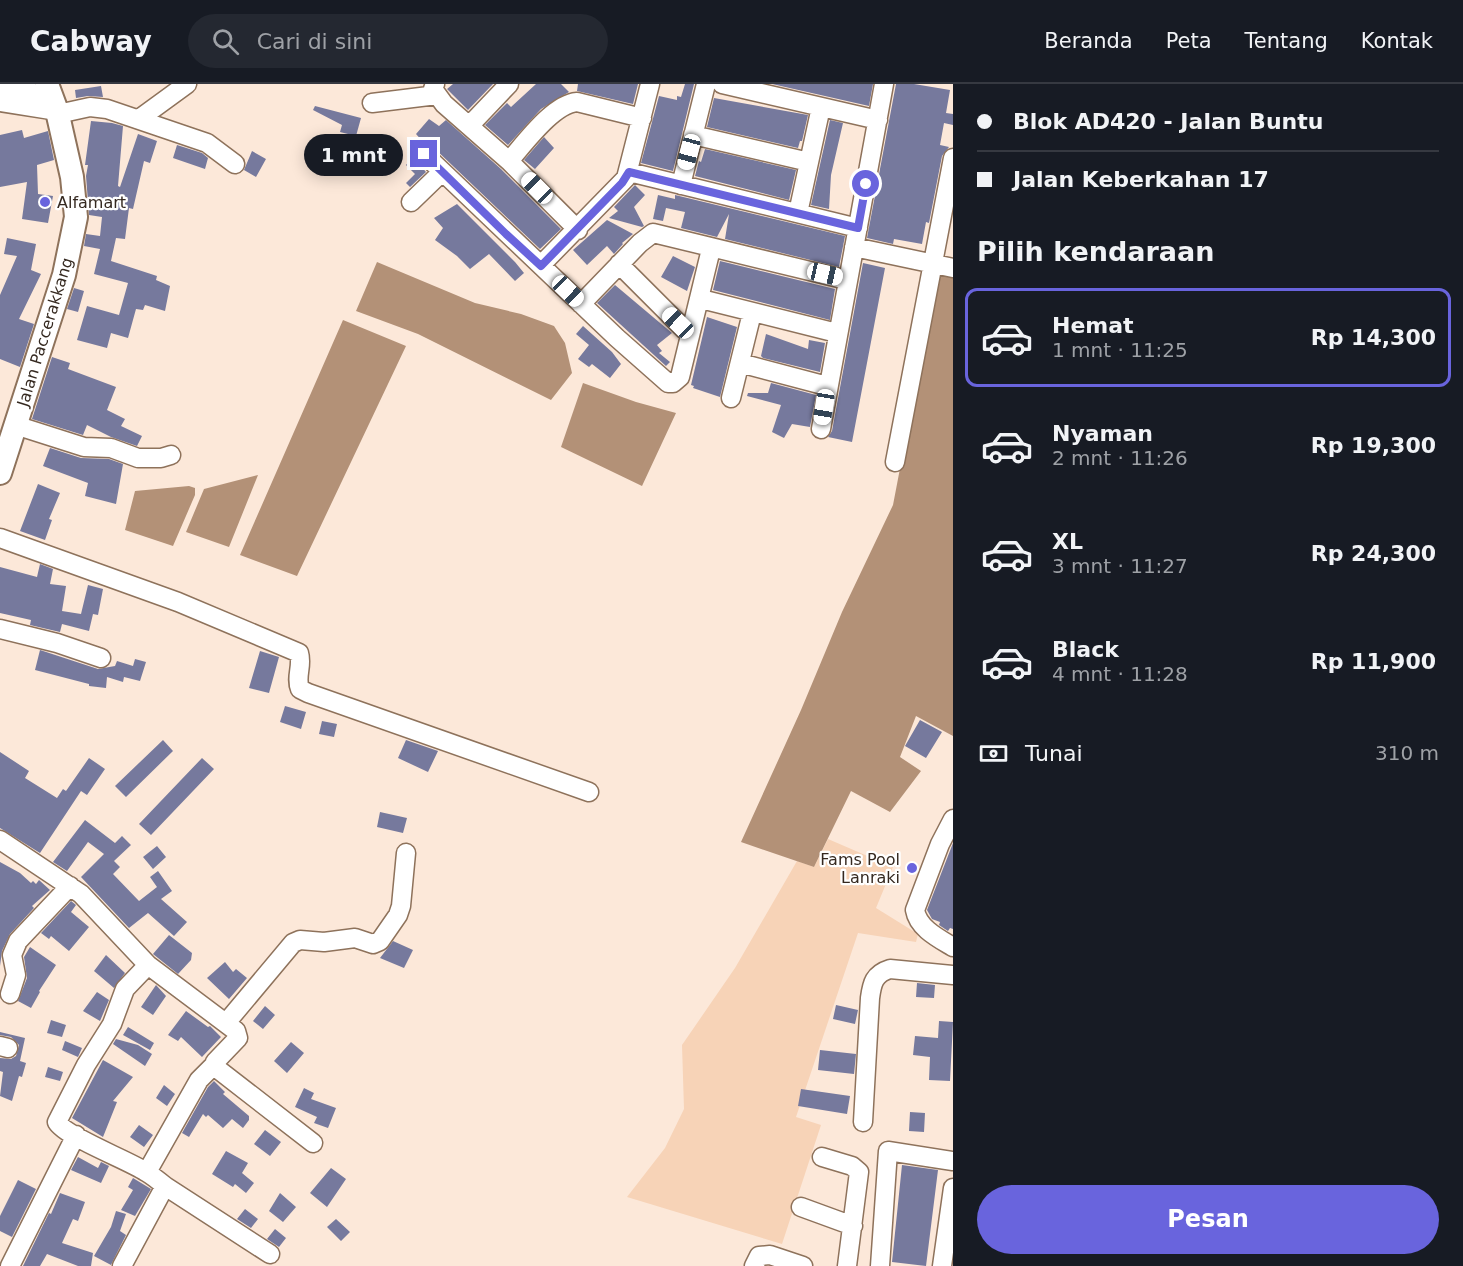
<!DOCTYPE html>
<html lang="id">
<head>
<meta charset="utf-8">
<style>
	:root { --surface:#171b24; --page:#242831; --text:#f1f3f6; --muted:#9ea1a6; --line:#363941; --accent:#6964dd }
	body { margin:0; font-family:"DejaVu Sans",sans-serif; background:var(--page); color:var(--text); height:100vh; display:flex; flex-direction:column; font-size:22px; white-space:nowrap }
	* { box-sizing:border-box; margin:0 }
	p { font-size:20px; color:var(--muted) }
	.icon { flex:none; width:33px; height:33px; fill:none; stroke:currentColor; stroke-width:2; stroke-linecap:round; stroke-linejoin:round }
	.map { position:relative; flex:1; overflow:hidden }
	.side { display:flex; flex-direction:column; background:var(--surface); width:510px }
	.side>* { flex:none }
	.hud { display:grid; align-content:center; height:132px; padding:0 24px; background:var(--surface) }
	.end { position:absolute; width:27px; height:27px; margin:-14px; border:8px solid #6964dd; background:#fff; box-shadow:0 0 0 3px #fff }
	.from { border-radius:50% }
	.bubble { position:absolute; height:42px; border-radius:21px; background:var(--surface); box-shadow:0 3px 15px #0003; font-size:20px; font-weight:700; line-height:42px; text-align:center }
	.car { position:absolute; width:18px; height:36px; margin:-18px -9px; border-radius:8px; box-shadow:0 0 4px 2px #0007; background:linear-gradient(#fff 24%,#345 0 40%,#fff 0 76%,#345 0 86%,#fff 0) }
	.hud b { display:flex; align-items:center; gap:21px; height:57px; font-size:22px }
	.hud b+b { border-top:2px solid var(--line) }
	.hud i { width:15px; height:15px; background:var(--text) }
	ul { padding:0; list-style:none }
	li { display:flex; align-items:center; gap:18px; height:99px; margin:0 12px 9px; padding:0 12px; border:3px solid transparent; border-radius:12px }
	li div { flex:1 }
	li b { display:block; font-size:22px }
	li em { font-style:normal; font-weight:700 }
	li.current { border-color:var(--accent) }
	li>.icon { width:54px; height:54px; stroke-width:1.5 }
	h2 { padding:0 24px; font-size:27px; line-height:72px }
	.pay { display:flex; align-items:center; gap:15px; height:66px; padding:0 24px; font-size:22px }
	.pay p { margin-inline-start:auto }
	.cta { display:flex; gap:12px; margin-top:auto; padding:12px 24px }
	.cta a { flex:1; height:69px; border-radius:36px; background:var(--accent); color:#fff; font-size:24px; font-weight:700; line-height:69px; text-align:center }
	header { display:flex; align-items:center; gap:36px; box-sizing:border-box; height:84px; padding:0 30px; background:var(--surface); border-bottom:2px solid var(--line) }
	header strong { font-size:28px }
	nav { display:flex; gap:33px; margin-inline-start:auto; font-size:21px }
	.search { width:420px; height:54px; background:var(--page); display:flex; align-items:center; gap:15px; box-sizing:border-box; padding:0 21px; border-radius:33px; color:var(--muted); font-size:22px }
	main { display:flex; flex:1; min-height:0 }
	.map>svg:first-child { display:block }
	.green { fill:#f7d3b7 }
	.water { fill:#b39177 }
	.building { fill:#76799d }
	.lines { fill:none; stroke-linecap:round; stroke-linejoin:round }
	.minor-casing { stroke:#8e725b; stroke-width:21 }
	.major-casing { stroke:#8e725b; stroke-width:26 }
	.minor { stroke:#fff; stroke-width:18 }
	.major { stroke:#fff; stroke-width:22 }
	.route { stroke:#6964dd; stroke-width:8 }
	.poi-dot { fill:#6964dd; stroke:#fff; stroke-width:2 }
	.labels { text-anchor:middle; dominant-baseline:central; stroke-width:4.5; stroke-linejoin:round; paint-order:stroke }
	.poi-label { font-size:16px; fill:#352920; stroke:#fff; text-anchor:start }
	.street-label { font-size:16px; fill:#352920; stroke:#fff }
</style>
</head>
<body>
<header>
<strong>Cabway</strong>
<div class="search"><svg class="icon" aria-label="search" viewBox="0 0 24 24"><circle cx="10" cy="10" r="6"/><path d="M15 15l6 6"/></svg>Cari di sini</div>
<nav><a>Beranda</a><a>Peta</a><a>Tentang</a><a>Kontak</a></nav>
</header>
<main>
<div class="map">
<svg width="953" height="1182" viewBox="0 0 953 1182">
	<rect width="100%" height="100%" fill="#fce8d9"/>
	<path class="green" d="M828 755 893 783 876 824 918 850 916 858 858 849 796 1033 821 1041 782 1160 627 1113 665 1064 684 1025 682 961 735 884 797 777 814 783Z"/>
	<path class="water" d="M377 178 475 219 521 230 554 242 565 259 572 289 551 316 418 250 356 227Z
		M938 186 953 189V652L916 632 900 673 921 687 890 728 851 707 814 783 741 758 801 626 842 528 893 421Z
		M343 236 406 262 297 492 240 471Z
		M583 299 636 318 676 329 642 402 561 363Z
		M258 391 229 463 186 448 204 405Z
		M189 402 195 404V411L173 462 125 446 135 407Z"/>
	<path class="building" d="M453 0H493L468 26 447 5Z
		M536 0H561L569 8 541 25 508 61 485 41 507 19 511 23Z
		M578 0H638L633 20 577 7Z
		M685 0H694L673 87 641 79 659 12 677 16V12L681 13Z
		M772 0H873L869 22Z
		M896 0H914L950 6 946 29 953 30V41L944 39 940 61 949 63 942 72 929 139 926 138 922 160 894 155 893 160 867 154Z
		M101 2 103 13 88 12 76 14 75 6Z
		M714 14 808 31 802 57H800L798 64 707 43Z
		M315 22 361 34 356 52 340 48 342 41 313 26Z
		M429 35 439 42 446 36 501 85 561 145 540 165 432 62 424 59 416 50Z
		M830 36 843 39 831 91 829 125 811 121Z
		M91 37 112 39 123 42 118 102 120 103 138 50 157 57 150 79 144 77 133 125 129 124 125 155 116 154 111 177 157 192 156 196 170 202 165 227 145 221 143 226 136 225 128 254 111 249 107 264 77 256 87 222 119 231 128 199 94 190 100 165 84 162 86 150 100 152 102 133 89 131 86 92 88 81H85Z
		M22 46 24 54 48 47 54 76 37 81 38 110 53 112 48 139 22 135 27 98 0 103V51Z
		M544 53 554 64 535 85 524 76Z
		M177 61 202 69 208 74 205 85 173 74Z
		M705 65 796 86 789 116 695 92 699 77 701 78Z
		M252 67 266 75 256 93 244 86Z
		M413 73 426 88 410 103 406 99 415 90 406 81Z
		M635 101 645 111 634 123 644 142 642 143 609 134 618 127 614 123Z
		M658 111 675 115V111L845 152 839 183 725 155 729 130 717 153 681 144 685 128 666 124 663 137 653 135Z
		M457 120 515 178 524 189 515 197 489 170 470 185 457 172 435 156 443 144 434 134Z
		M607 136 633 150 622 159 623 160 614 170 607 162 587 181 573 166Z
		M7 154 36 160 31 186 41 190 19 235 34 240 20 283 0 275V211L17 172 4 170Z
		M673 172 695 183 687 207 661 193Z
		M720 177 835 205 830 236 713 206Z
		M863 179 885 184 852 358 828 353 832 347Z
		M615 201 672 249 657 261 662 267 659 269 670 278 666 282 597 219Z
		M74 204 84 207 78 228 67 225Z
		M707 233 737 243 720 313 693 304 694 302 691 301Z
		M583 242 612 268 621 280 610 294 592 280 589 283 578 275 589 261 576 250Z
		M766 250 808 265 809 256 825 259 820 288 763 274 761 272Z
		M52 273 70 279 68 285 116 303 107 326 125 335 121 342 142 352 137 362 111 353 87 341 83 351 32 335Z
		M771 299 816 311 810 343 792 340 784 354 772 348 781 321 747 312 748 309H768Z
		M50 364 81 374 109 375 123 380 116 420 85 412 88 399 43 382Z
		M38 400 60 409 49 435 52 436 45 456 20 447Z
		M40 480 53 485 50 500 66 502 62 527 81 530 88 501 103 505 98 531 93 530 89 547 62 540 60 548 30 541 31 536 0 529V483L37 493Z
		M40 566 98 585 115 582 117 577 133 582 135 575 146 578 140 597 124 593 123 598 107 593 106 604 89 602V600L35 586Z
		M260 567 279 573 269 609 249 604Z
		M285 622 306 628 301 645 280 638Z
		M920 636 942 648 926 674 905 662Z
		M322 637 337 640 334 653 319 650Z
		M163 656 173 667 126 713 115 702Z
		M406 656 438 667 428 688 398 674Z
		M0 668 29 687 25 694 57 714 63 705 66 707 89 674 105 685 87 711 81 707 40 769 0 744Z
		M202 674 214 685 151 751 139 740Z
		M380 728 407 734 403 749 377 743Z
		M85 736 115 759 122 752 131 761 114 777 120 783 113 790 139 817 157 803 150 793 158 787 172 807 161 815 187 838 174 852 148 829 129 844 81 793 104 770 88 758 67 787 53 778Z
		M953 759V845L950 844 948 847 939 841 940 838 932 835 927 826Z
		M157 762 166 773 153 785 143 773Z
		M0 778 20 789 31 799 33 797 36 800 39 796 50 806 32 822 34 824 10 850 2 867 0 882Z
		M71 817 76 821 71 828 89 843 69 867 51 852 49 855 41 849Z
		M169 851 192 869 191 876 178 890 153 870Z
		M393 857 413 866 404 884 380 874Z
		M30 863 56 881 39 907 40 908 31 924 18 917 27 894 24 873Z
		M106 871 125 889 114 904 94 887Z
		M225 878 233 888 236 885 247 894 229 915 207 894Z
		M917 899 935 901 934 914 916 913Z
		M156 901 166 912 153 931 141 923Z
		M97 908 109 916 100 937 83 927Z
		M836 921 858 926 855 940 833 935Z
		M265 922 275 931 263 945 253 937Z
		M186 927 208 943 210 942 221 953 202 973 181 953 178 957 168 951Z
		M51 936 66 941 62 953 47 949Z
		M939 937 953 938 950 997 929 996 930 973 913 971 915 952 938 954Z
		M128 943 154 959 150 966 123 951Z
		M0 948 25 954 20 977 26 979 22 993 19 992 12 1017 0 1012 3 988 0 987V974L11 975 16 972 19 961 11 953 0 951Z
		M116 955 138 961 152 970 145 982 113 960Z
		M65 957 82 964 78 973 62 966Z
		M291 958 304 969 287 989 274 977Z
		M820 966 856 970 854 990 818 986Z
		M103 976 133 993 113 1017 117 1018 103 1053 72 1034Z
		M48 983 63 988 60 997 45 993Z
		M214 997 225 1008 223 1010 249 1032V1036L243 1044 232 1035 223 1044 208 1031 206 1033 203 1030 189 1053 182 1049 208 1003Z
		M164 1001 175 1010 167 1022 156 1014Z
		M304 1004 314 1009 311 1015 336 1024 328 1044 314 1039 317 1033 295 1023Z
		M801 1005 850 1012 847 1030 798 1022Z
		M910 1028 925 1029 924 1048 909 1047Z
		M139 1041 153 1051 144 1063 130 1053Z
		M265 1046 281 1058 270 1072 254 1060Z
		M226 1067 248 1079 242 1089 254 1099 246 1109 235 1100 233 1103 212 1090Z
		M78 1073 98 1084 101 1078 109 1082 101 1099 71 1086Z
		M902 1081 938 1086 926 1182 892 1178Z
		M331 1084 346 1095 327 1123 310 1109Z
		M133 1094 151 1105 135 1132 121 1126 133 1106 128 1103Z
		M18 1096 36 1105 12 1153 0 1147V1132Z
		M60 1109 85 1118 78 1137 73 1135 62 1159 93 1169 91 1182H78L47 1170 40 1182H23L49 1129 51 1130Z
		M280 1109 296 1123 283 1138 269 1127Z
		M245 1125 258 1135 251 1144 237 1135Z
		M116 1127 126 1130 120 1147 126 1151 111 1181 94 1172 111 1143Z
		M336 1135 350 1148 341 1157 327 1143Z
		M275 1145 286 1154 279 1163 267 1155Z"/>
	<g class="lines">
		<defs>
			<path id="minor" d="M435 0 433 5 444 20 509 77
				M722 0 878 36
				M0 5 51 11
				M0 18 57 27
				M372 19 437 11
				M58 30 90 23 107 25 207 59 235 80
				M139 35 187 0
				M470 41 509 0
				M693 51 809 78
				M424 70 617 254 668 299H673L680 293 711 165
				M629 88 858 144
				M681 101 706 0
				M411 118 442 88
				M798 129 821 23
				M578 146 509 77C525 59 553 20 577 18L642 34
				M854 163 953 184
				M619 180 690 251
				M541 181 626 94 650 0
				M701 215 837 249
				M581 220 640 159 653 149 847 196
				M740 279 827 302
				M731 314 752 229
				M15 341 84 363 111 364 138 374H161L171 371
				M821 345 884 0
				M895 378 953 74
				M0 454 178 518 292 566 299 569C303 582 295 593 300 605L308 609 589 708
				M0 545 57 559 101 574
				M953 735 940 760 915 826C918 844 938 854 953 863
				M0 756 81 810 148 881 236 947 238 954 215 978V983L313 1059
				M148 881 125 905 112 940 86 981 57 1038C66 1053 128 1076 146 1088 153 1092 159 1097 165 1102
				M10 910 16 891 12 871 18 857 70 802
				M226 939 293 859 300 856 324 858 355 854 373 860 380 857 398 831 401 822 406 769
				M0 962 8 964
				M863 1038 870 914C872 899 874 890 890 885L953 891
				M822 1073 852 1082 859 1088 847 1182
				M147 1088 199 996 214 981
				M801 1123 853 1142
				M10 1182 76 1051
				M122 1182 165 1102 270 1170
				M754 1182 759 1172 770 1171 803 1182
				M880 1182 888 1067 953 1077
				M942 1182 953 1104"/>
			<path id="major" d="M0 389 64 191 76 133 72 93 57 27 47 0"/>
		</defs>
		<use href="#minor" class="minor-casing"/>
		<use href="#major" class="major-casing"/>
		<use href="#minor" class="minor"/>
		<use href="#major" class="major"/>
	</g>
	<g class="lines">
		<path class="route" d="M424 70 506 150 541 182 622 99 629 88 858 144 866 100"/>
	</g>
	<g class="poi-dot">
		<circle cx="45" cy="118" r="6"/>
		<circle cx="912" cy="784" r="6"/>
	</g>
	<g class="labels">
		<g class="poi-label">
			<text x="57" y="118">Alfamart</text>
			<text x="900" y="775" text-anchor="end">Fams Pool<tspan x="900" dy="18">Lanraki</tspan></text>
		</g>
		<g class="street-label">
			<text transform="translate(45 248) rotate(-73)">Jalan Paccerakkang</text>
		</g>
	</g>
</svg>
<i class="end from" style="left:866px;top:100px"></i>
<i class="end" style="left:424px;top:70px"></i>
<div class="bubble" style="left:304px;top:50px;width:99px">1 mnt</div>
<i class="car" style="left:689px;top:68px;rotate:195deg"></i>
<i class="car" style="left:537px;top:104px;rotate:315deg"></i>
<i class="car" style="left:825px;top:190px;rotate:103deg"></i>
<i class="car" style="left:568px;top:207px;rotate:134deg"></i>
<i class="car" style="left:678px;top:239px;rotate:314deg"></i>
<i class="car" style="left:824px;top:323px;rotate:189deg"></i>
</div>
<section class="side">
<div class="hud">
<b><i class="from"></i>Blok AD420 - Jalan Buntu</b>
<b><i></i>Jalan Keberkahan 17</b>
</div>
<h2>Pilih kendaraan</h2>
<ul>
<li class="current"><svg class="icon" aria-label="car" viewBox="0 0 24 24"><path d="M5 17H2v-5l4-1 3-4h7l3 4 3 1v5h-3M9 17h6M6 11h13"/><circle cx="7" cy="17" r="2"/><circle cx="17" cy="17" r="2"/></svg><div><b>Hemat</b><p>1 mnt · 11:25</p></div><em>Rp 14,300</em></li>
<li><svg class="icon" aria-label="car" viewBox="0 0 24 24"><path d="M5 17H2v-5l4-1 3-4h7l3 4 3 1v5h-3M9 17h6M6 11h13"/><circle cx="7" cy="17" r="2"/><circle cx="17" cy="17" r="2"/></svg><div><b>Nyaman</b><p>2 mnt · 11:26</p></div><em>Rp 19,300</em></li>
<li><svg class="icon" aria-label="car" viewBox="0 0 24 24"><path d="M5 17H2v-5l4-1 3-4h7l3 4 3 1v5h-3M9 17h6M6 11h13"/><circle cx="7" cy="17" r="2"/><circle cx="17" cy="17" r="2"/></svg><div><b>XL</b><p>3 mnt · 11:27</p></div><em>Rp 24,300</em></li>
<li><svg class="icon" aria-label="car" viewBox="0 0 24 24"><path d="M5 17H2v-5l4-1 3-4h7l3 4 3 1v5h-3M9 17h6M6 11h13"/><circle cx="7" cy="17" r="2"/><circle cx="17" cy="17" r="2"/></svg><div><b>Black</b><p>4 mnt · 11:28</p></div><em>Rp 11,900</em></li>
</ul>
<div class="pay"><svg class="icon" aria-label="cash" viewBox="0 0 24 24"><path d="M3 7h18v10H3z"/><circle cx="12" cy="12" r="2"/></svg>Tunai<p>310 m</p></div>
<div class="cta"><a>Pesan</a></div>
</section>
</main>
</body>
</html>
